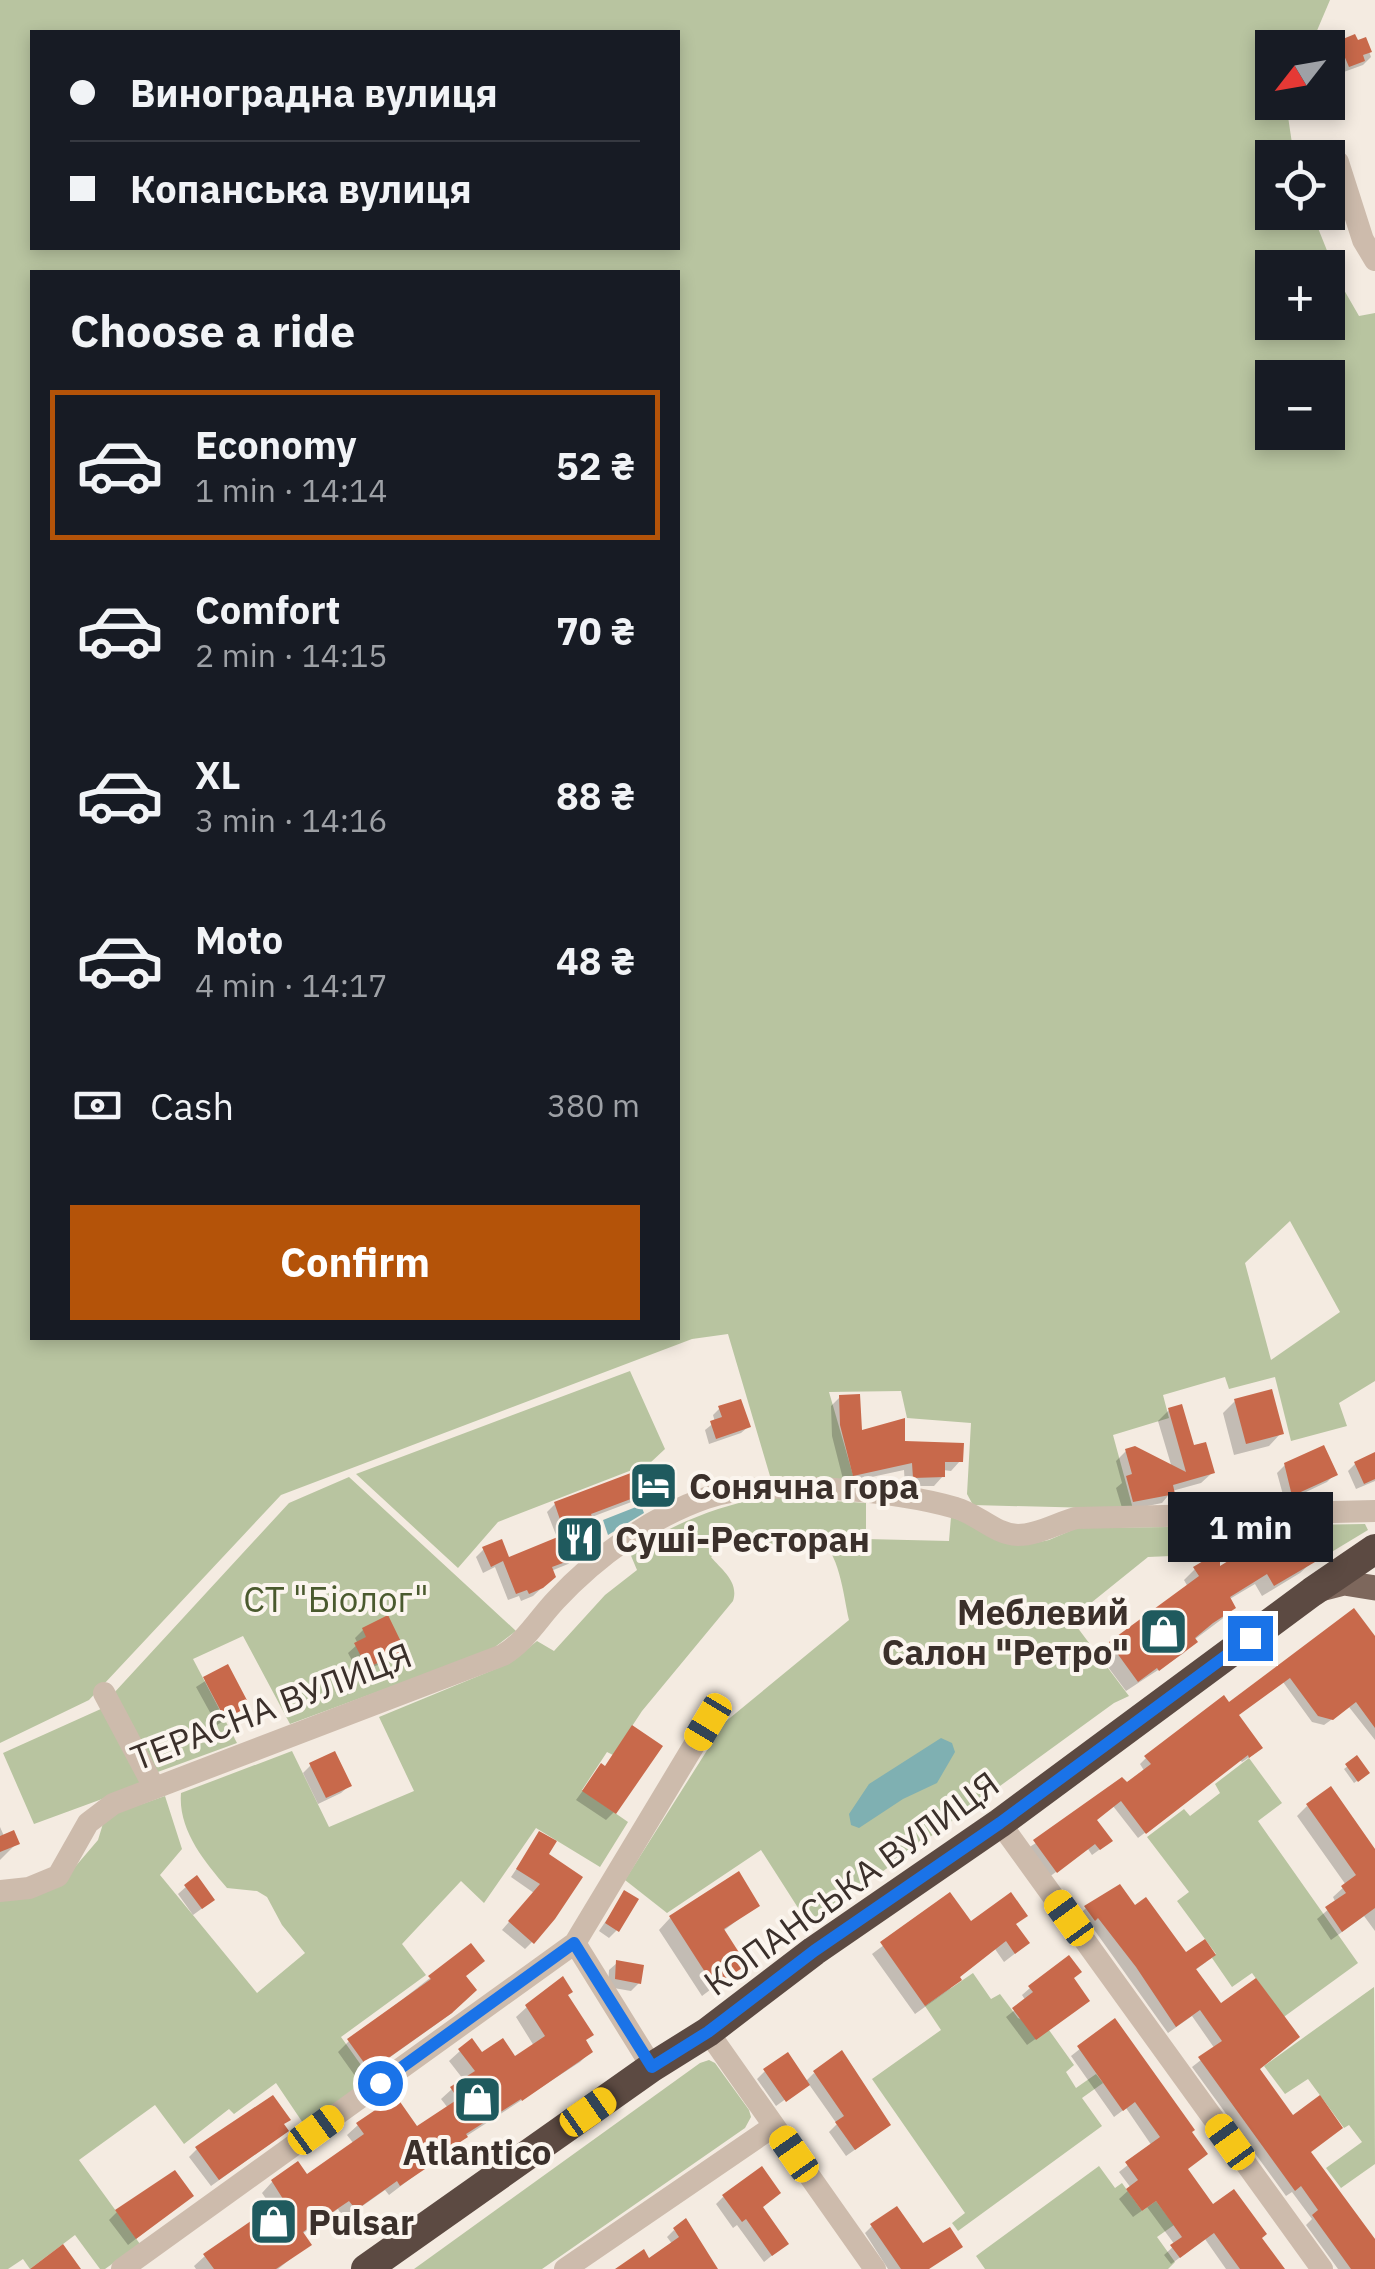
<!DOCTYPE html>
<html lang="en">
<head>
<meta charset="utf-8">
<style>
	:root { --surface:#171b24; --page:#242831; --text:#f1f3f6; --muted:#9ea1a6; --line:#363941; --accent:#b45309 }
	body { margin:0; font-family:"IBM Plex Sans",sans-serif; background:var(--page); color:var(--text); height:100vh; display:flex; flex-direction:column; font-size:38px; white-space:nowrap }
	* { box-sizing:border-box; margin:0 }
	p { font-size:32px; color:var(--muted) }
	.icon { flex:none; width:55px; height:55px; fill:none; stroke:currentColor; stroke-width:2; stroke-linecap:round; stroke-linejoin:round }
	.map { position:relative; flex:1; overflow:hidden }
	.side { position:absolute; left:30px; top:270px; width:650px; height:1070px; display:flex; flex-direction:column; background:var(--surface); border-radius:0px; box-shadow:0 5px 15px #0003 }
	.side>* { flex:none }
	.banner { position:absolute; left:30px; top:30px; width:650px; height:220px; border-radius:0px; box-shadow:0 5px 15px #0003; display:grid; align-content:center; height:220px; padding:0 40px; background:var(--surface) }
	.needle { width:65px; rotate:239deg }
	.controls { position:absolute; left:1255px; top:30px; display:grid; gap:20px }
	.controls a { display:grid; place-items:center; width:90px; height:90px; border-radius:0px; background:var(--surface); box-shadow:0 5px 15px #0003; font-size:50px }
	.end { position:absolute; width:45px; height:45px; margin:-22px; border:12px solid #1a73e8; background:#fff; box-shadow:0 0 0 5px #fff }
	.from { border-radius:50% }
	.bubble { position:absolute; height:70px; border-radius:0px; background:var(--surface); box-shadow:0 5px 15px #0003; font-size:32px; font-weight:800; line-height:70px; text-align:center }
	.car { position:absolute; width:30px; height:60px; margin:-30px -15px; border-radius:12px; box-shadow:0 0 8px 2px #0007; background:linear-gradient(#f5c518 24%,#345 0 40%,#f5c518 0 76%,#345 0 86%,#f5c518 0) }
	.banner b { display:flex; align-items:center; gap:35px; height:95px; font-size:38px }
	.banner b+b { border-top:2px solid var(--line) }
	.banner i { width:25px; height:25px; background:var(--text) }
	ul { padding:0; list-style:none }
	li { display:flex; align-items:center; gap:30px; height:150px; margin:0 20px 15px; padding:0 20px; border:5px solid transparent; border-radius:0px }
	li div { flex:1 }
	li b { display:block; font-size:38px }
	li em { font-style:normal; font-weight:800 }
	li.active { border-color:var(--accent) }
	li>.icon { width:90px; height:90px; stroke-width:1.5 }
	h2 { padding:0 40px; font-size:45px; line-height:120px }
	.pay { display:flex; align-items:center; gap:25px; height:110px; padding:0 40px; font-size:38px }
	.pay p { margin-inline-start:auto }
	.primary-button { display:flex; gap:20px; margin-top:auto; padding:20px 40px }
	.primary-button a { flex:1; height:115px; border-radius:0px; background:var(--accent); color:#fff; font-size:40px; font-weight:800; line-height:115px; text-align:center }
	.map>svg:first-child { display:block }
	.green { fill:#b8c4a0; fill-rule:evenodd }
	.water { fill:#7fb0b2 }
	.shadow { fill:#0003 }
	.building { fill:#c8694b }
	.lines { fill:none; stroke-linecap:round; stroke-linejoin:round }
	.minor { stroke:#cdbbac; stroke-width:22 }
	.major { stroke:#7d675c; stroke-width:25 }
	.highway { stroke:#5c4a42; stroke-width:30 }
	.route { stroke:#1a73e8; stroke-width:12 }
	.labels { text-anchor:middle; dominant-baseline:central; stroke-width:8; stroke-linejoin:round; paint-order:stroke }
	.poi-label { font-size:35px; font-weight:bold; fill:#3b302b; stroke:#fbf5ee; text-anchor:start }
	.park-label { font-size:35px; fill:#4a5a2e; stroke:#fbf5ee }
	.street-label { font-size:35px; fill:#3b302b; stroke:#fbf5ee }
</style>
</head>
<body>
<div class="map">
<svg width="1375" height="2269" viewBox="0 0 1375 2269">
	<rect width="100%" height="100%" fill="#f4ebe1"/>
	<path class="green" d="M0 0H1330L1310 47 1272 48V102L1286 103 1294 157 1272 158V212L1312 213 1340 283 1359 316 1375 313V1381L1339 1403 1347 1426 1291 1441 1275 1377 1229 1389 1225 1377 1163 1395 1169 1418 1113 1435 1133 1509 973 1505 967 1494 971 1423 907 1418 901 1391 829 1392 855 1482 770 1476 728 1334 692 1339 281 1495 89 1700 0 1743ZM32 32H678V248H32ZM1272 268H1328V322H1272ZM32 272H678V1338H32ZM1272 378H1328V432H1272ZM1290 1221 1340 1312 1271 1360 1245 1263Z
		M630 1371 665 1449 650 1463 498 1522 458 1568 356 1474Z
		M349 1477 516 1631 491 1650 290 1724 243 1636 193 1659 237 1743 155 1773 113 1694 289 1503Z
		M768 1497 866 1503V1539L949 1541 951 1517 1025 1545 1049 1540 1077 1528 1169 1527 1171 1556 1148 1557 1071 1619 1129 1696 1114 1703 809 1925 761 1850 667 1913 625 1880 725 1722 849 1620C843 1594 840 1551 816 1536 801 1538 783 1555 768 1546 761 1541 756 1535 748 1530L738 1532 711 1557C723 1571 739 1582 733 1601L642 1711 613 1755 607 1752 582 1790 628 1822 600 1867 536 1828 484 1903 461 1881 402 1944 426 1975 341 2037 371 2079 305 2126 276 2083 234 2114 229 2109 184 2144 155 2105 79 2160 140 2244 105 2269H100L75 2235 30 2269 23 2259 8 2269H0V1899L63 1881 98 1840 105 1817 165 1796 182 1849 160 1875 257 1993 305 1953 282 1925 267 1897 257 1891 227 1888C204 1861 178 1830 181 1793L292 1751 329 1827 414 1791 379 1717 510 1663 537 1641 554 1651 605 1595 637 1570 629 1551C673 1525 716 1505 768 1497Z
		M1365 1524 1368 1530 1315 1562 1303 1525Z
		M103 1708 143 1784 34 1824 3 1753Z
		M1249 1758 1282 1803 1258 1821 1358 1963 1266 2030 1268 1995 1252 1973 1232 1987 1212 1958 1216 1954 1177 1901 1189 1892 1147 1837 1184 1809 1190 1816 1220 1793 1215 1784Z
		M973 1973 991 1999 1000 1994 1018 2018 1049 2030 1074 2065 1066 2072 1076 2088 1096 2074 1103 2083 1082 2098 1102 2126 958 2231 952 2223 965 2213 872 2079 941 2030 925 2006Z
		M1374 1987 1375 2164 1341 2188 1326 2168 1362 2142 1349 2125 1344 2128 1308 2079 1285 2094 1264 2066Z
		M709 2060 715 2063 749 2110 751 2117 745 2128 542 2269H414L700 2063Z
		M1099 2166 1115 2188 1122 2183 1142 2211 1156 2201 1174 2225 1157 2237 1175 2262 1168 2269H985L976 2256Z"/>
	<path class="water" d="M641 1505 644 1513 608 1535 603 1520Z
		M941 1738 952 1743 955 1752 937 1783 903 1799 859 1828 851 1825 849 1814 869 1784Z"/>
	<path class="shadow" d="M1365 40 1371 57 1363 65 1341 73 1332 51 1340 43Z
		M840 1397 859 1433 960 1461 951 1471 943 1470V1476L934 1486H905L904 1470 844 1483 832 1436 831 1406Z
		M1235 1401 1281 1433 1269 1446 1234 1455 1223 1413Z
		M720 1408 748 1427 741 1433 709 1444 705 1430 715 1422 713 1415Z
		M1169 1410 1212 1473 1201 1483 1172 1491 1162 1503 1123 1511 1116 1488 1122 1483 1116 1461 1126 1451 1172 1468 1158 1421Z
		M1375 1455V1481L1356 1489 1348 1471 1355 1464Z
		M1285 1465 1335 1474 1327 1482 1285 1502 1277 1473Z
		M649 1490 642 1498 589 1518 596 1535 579 1555 568 1564 551 1571 545 1585 533 1596 521 1601 519 1596 508 1600 495 1567 483 1573 476 1557 484 1549 508 1560 558 1540 547 1512 555 1504Z
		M1312 1562 1300 1573 1262 1596 1255 1584 1228 1600 1233 1608 1222 1619 1194 1640 1184 1653 1126 1691 1099 1655 1188 1587 1184 1580 1195 1569 1251 1563Z
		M363 1630 402 1649 394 1657 359 1674 348 1653 358 1644 355 1638Z
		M1375 1640V1740L1349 1707 1324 1725 1312 1722 1283 1682 1237 1716 1254 1754 1242 1762 1240 1760 1138 1838 1113 1806 1094 1820 1103 1847 1092 1855 1088 1849 1049 1877 1028 1848 1126 1786 1145 1772 1140 1764 1146 1758 1229 1705Z
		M227 1667 247 1706 217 1725 196 1687Z
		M1357 1759 1364 1776 1354 1783 1344 1769Z
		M311 1765 349 1786 341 1793 318 1804 303 1773Z
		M601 1766 614 1812 606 1820 576 1800Z
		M1307 1806 1375 1853V1931L1364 1916 1331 1940 1317 1919 1336 1903 1333 1897 1346 1885 1297 1816Z
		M0 1827 4 1836 17 1843 0 1860Z
		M540 1834 546 1855 532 1942 525 1949 502 1930 534 1893 511 1877Z
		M196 1878 204 1907 193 1915 178 1894Z
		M625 1893 617 1930 609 1938 599 1931Z
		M949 1896 970 1925 1014 1926 1017 1952 1004 1962 995 1949 958 1978 950 1989 915 2014 872 1954Z
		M757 1905 722 1932 743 1965 702 1996 659 1930 670 1918Z
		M1086 1908H1134L1186 1955 1206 1962 1194 1971 1308 2153 1375 2243V2269H1338L1306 2225 1312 2219 1292 2192 1286 2196 1192 2067 1215 2049 1192 2016 1168 2033 1090 1924 1086 1926 1078 1916Z
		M617 1963 639 1983 631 1991 608 1987 609 1970Z
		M464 1977 452 2013 358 2080 338 2052 349 2041 430 1978Z
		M1071 1978 1079 2008 1027 2045 1006 2017 1026 2001 1022 1995 1030 1988Z
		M566 1996 590 2052 580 2062 465 2137 389 2195 385 2190 344 2219 338 2209 302 2234 309 2244 278 2269H196L194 2266 205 2256 273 2209 262 2193 272 2182 298 2164 307 2177 354 2144 347 2135 358 2125 416 2129 448 2108 441 2099 463 2079 449 2061 460 2051 514 2059 534 2046 516 2017 527 2007Z
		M1114 2022 1185 2170 1213 2207 1259 2238 1284 2269H1226L1205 2239 1171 2264 1164 2255 1175 2245 1147 2207 1133 2217 1119 2199 1131 2188 1119 2172 1152 2146 1126 2108 1114 2117 1071 2056Z
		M765 2071 805 2082 814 2073 880 2132 846 2156 829 2132 837 2124 808 2083 776 2106 757 2079Z
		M282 2125 278 2138 211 2186 189 2157 197 2149Z
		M191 2196 128 2245 109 2220 117 2212Z
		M723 2197 760 2208 786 2244 764 2262 737 2225 733 2228 716 2204Z
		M872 2226 929 2269H888L865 2233Z
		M674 2230 716 2269H619L649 2261 673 2245 667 2237Z"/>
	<path class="building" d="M1355 34 1358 40 1366 37 1372 52 1363 55 1365 61 1349 67 1338 41Z
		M1272 1389 1284 1434 1246 1444 1234 1399Z
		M860 1394 862 1430 905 1418V1441L964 1443 963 1462H945V1477L913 1478 912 1463 853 1476 840 1425 839 1395Z
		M741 1399 751 1427 716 1439 710 1421 722 1417 718 1406Z
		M1182 1404 1194 1445 1206 1442 1215 1473 1173 1485 1175 1494 1133 1502 1126 1476 1132 1474 1125 1449 1135 1446 1186 1472 1168 1408Z
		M1324 1445 1338 1475 1292 1496 1284 1463Z
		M1375 1452V1479L1364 1484 1354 1462Z
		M644 1468 652 1491 591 1514 599 1535 587 1540 590 1548 579 1557 552 1567 556 1577 543 1588 529 1594 527 1590 516 1594 503 1561 491 1567 482 1547 502 1539 509 1557 565 1534 554 1502Z
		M1305 1530 1315 1562 1274 1586 1267 1574 1230 1597 1236 1608 1213 1623 1195 1638 1198 1642 1159 1671 1157 1668 1138 1682 1109 1642 1199 1576 1193 1567 1220 1551V1566L1246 1550 1252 1560Z
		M1354 1608 1375 1636V1728L1356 1702 1333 1720 1318 1716 1290 1678 1239 1715 1263 1748 1249 1758 1248 1755 1146 1834 1121 1801 1097 1820 1113 1841 1100 1850 1095 1844 1057 1873 1033 1840 1122 1777 1127 1782 1151 1764 1144 1756 1224 1695 1229 1702Z
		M388 1615 405 1650 367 1668 354 1643 366 1637 362 1628Z
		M228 1664 250 1706 225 1719 203 1677Z
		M632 1725 663 1746 616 1814 582 1791 601 1763 605 1766Z
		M335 1751 352 1786 326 1798 309 1763Z
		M1357 1755 1370 1773 1358 1782 1345 1764Z
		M1331 1786 1375 1849V1908L1342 1932 1325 1907 1346 1893 1341 1886 1356 1875 1306 1804Z
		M14 1830 20 1844 0 1852V1836Z
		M539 1831 557 1841 549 1854 583 1877 555 1919 534 1944 508 1921 540 1884 516 1869Z
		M739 1871 760 1906 724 1929 747 1965 714 1986 669 1916Z
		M197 1875 215 1900 202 1909 184 1885Z
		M1120 1884 1135 1905 1146 1897 1186 1952 1205 1939 1216 1955 1196 1969 1221 2003 1256 1978 1300 2037 1260 2069 1293 2115 1320 2095 1343 2128 1311 2152 1375 2239V2269H1351L1312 2215 1318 2210 1301 2186 1295 2191 1198 2057 1222 2041 1200 2010 1176 2027 1136 1967 1098 1918 1095 1921 1084 1906Z
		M624 1890 639 1899 619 1932 605 1923Z
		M950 1892 971 1921 1011 1892 1028 1916 1016 1924 1030 1943 1015 1954 1006 1941 960 1977 962 1980 925 2006 880 1942Z
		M471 1943 485 1961 466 1976 477 1990 452 2013 370 2071 347 2039 431 1979 428 1976Z
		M1069 1955 1082 1972 1074 1978 1090 2001 1036 2040 1012 2008 1033 1992 1028 1986Z
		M616 1960 644 1965 641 1984 615 1979Z
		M563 1976 573 1992 568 1995 594 2035 586 2040 593 2052 522 2101 521 2099 466 2134 468 2137 423 2166 425 2169 400 2186 397 2181 356 2210 349 2201 303 2232 312 2245 276 2269H214L203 2254 283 2199 271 2180 298 2161 307 2174 364 2134 356 2123 396 2096 417 2126 458 2099 450 2087 475 2071 458 2049 472 2038 482 2052 503 2038 515 2056 545 2036 525 2005Z
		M1115 2018 1195 2130 1192 2132 1208 2154 1188 2169 1213 2204 1234 2189 1267 2234 1262 2238 1285 2269H1240L1214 2233 1180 2258 1170 2245 1182 2237 1156 2201 1142 2211 1126 2189 1138 2180 1125 2162 1160 2137 1135 2102 1123 2111 1077 2046Z
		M842 2050 891 2125 855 2150 835 2122 844 2116 813 2071Z
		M788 2052 810 2085 786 2102 763 2069Z
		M273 2095 291 2120 284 2124 289 2131 219 2180 195 2147Z
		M762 2166 781 2193 763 2207 789 2244 772 2256 746 2219 742 2222 722 2195Z
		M175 2170 194 2196 136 2239 115 2210Z
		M897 2206 923 2243 950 2227 963 2247 929 2269H901L870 2224Z
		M686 2218 718 2269H615L644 2249 649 2258 679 2237 673 2228Z
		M63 2244 81 2269H30Z"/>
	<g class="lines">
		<path class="minor" d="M1338 162 1363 240 1375 260
			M104 1693 154 1787
			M1000 1823 1322 2269
			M0 1891 29 1888 58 1876 88 1823 113 1804 503 1655C526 1641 538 1619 556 1600 596 1557 651 1517 706 1498 764 1478 897 1490 956 1508 978 1514 994 1534 1018 1535 1038 1535 1057 1523 1076 1518L1375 1511
			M575 1943 652 2067
			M708 2032 875 2269
			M122 2269 575 1943 708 1722
			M565 2269 774 2126"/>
		<path class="major" d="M1321 1589 1344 1583 1375 1588"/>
		<path class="highway" d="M366 2269 652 2067 708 2032 814 1951 1000 1823 1312 1592 1375 1549"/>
	</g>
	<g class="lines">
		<path class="route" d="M380 2083 574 1943 652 2067 708 2032 814 1951 1000 1823 1250 1638"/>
	</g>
	<defs>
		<symbol id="hotel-square" viewBox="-11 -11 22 22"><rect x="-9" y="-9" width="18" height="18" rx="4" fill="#1f5a5e" stroke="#fbf5ee"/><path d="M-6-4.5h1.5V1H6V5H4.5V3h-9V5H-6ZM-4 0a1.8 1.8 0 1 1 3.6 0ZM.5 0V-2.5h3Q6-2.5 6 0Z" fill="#fff"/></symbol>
		<symbol id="restaurant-square" viewBox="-11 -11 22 22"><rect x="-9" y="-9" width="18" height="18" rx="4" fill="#1f5a5e" stroke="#fbf5ee"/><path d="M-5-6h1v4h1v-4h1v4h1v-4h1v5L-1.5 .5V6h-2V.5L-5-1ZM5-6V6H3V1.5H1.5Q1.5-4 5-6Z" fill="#fff"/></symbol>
		<symbol id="shop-square" viewBox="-11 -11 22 22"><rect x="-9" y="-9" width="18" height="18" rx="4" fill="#1f5a5e" stroke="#fbf5ee"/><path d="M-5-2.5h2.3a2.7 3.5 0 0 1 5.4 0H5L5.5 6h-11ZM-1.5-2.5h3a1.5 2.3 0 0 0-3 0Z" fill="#fff"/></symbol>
	</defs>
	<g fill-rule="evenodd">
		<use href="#hotel-square" x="626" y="1458" width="55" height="55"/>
		<use href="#restaurant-square" x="552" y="1512" width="55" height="55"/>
		<use href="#shop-square" x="1136" y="1604" width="55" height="55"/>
		<use href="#shop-square" x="450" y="2072" width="55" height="55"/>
		<use href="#shop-square" x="246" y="2194" width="55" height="55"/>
	</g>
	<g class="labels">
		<g class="poi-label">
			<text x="689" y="1486">Сонячна гора</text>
			<text x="615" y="1539">Суші-Ресторан</text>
			<text x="1129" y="1612" text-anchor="end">Меблевий<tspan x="1129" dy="40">Салон "Ретро"</tspan></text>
			<text x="477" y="2152" text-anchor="middle">Atlantico</text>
			<text x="308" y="2222">Pulsar</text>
		</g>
		<g class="park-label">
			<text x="336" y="1599">СТ "Біолог"</text>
		</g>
		<g class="street-label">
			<text transform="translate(271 1706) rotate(-21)">ТЕРАСНА ВУЛИЦЯ</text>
			<text transform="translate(851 1883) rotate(-36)">КОПАНСЬКА ВУЛИЦЯ</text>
		</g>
	</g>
</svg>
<div class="controls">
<a><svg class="needle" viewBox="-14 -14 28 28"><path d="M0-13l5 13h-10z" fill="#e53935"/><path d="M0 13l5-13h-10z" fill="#9ea1a6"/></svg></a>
<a><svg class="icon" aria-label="locate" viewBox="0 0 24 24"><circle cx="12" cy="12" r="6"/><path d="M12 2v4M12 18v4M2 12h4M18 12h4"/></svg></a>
<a>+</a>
<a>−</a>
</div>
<i class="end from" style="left:380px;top:2083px"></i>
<i class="end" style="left:1250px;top:1638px"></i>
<div class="bubble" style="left:1168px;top:1492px;width:165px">1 min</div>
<i class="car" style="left:708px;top:1722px;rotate:211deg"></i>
<i class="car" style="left:1069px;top:1918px;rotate:324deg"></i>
<i class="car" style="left:588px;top:2112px;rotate:55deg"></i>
<i class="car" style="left:316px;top:2130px;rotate:54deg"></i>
<i class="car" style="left:1230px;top:2142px;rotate:324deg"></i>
<i class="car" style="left:794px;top:2154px;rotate:325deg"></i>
<div class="banner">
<b><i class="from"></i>Виноградна вулиця</b>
<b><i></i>Копанська вулиця</b>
</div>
<section class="side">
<h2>Choose a ride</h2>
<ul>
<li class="active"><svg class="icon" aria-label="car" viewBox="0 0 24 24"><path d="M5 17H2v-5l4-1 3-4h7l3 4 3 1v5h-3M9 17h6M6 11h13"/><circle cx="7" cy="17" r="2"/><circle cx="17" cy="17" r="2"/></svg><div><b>Economy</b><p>1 min · 14:14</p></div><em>52 ₴</em></li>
<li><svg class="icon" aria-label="car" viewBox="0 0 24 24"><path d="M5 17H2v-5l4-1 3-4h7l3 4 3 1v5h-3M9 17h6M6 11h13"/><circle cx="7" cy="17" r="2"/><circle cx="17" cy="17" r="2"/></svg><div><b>Comfort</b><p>2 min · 14:15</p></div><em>70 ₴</em></li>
<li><svg class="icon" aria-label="car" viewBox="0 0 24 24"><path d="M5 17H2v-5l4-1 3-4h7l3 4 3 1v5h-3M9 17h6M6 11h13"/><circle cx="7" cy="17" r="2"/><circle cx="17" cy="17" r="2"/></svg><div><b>XL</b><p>3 min · 14:16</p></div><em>88 ₴</em></li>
<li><svg class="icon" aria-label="car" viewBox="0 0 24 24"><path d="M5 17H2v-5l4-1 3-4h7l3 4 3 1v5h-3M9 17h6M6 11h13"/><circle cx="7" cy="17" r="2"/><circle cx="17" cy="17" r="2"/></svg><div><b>Moto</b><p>4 min · 14:17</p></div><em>48 ₴</em></li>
</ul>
<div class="pay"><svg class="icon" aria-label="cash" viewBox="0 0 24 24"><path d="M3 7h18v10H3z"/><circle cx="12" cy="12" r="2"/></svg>Cash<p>380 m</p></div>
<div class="primary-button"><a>Confirm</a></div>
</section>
</div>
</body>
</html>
